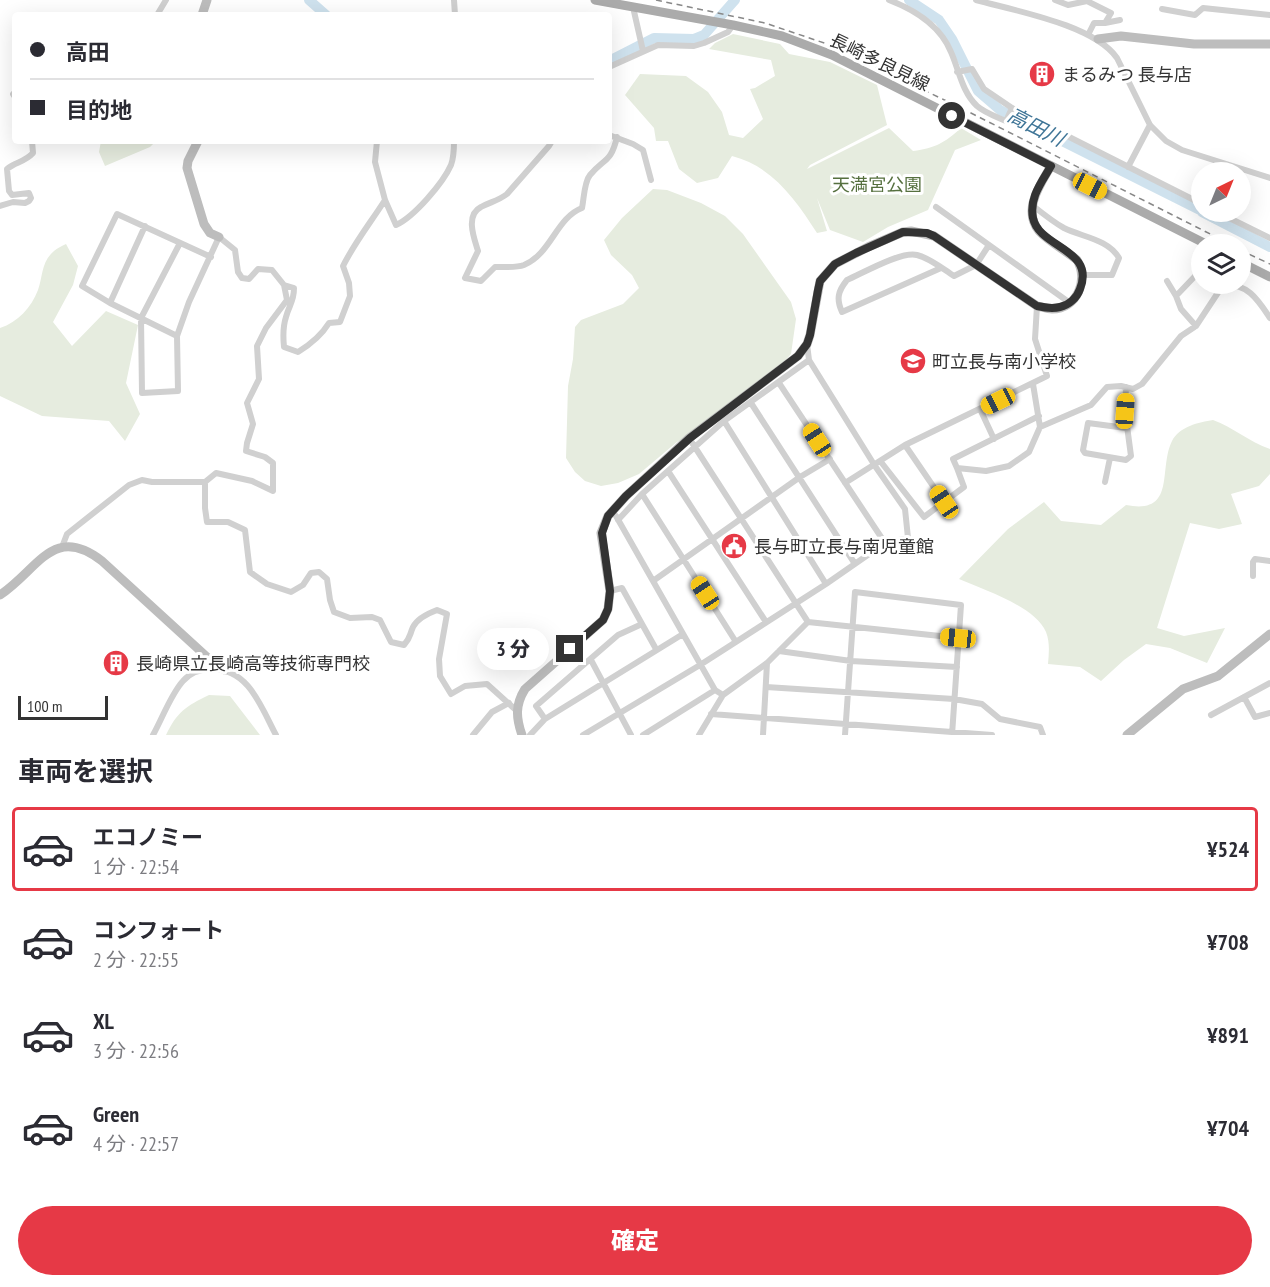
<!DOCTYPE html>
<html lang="ja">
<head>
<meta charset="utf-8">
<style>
	:root { --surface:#fff; --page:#f2f2f3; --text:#2b2b33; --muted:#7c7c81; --line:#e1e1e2; --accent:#e63946 }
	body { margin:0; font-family:"PT Sans Narrow","Noto Sans JP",sans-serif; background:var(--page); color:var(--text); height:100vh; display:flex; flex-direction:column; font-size:22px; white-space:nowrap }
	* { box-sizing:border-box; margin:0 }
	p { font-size:20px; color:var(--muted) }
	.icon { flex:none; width:33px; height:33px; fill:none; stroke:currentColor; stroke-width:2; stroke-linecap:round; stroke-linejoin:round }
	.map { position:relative; height:735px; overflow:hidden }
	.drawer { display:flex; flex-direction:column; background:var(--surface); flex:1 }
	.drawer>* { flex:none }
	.guide { position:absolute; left:12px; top:12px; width:600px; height:132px; border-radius:6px; box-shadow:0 6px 24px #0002; display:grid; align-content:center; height:132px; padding:0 18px; background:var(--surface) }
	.needle { width:39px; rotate:43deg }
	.buttons { position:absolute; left:1191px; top:162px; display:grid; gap:12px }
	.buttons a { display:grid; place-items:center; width:60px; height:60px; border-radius:50%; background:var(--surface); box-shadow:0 6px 24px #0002; font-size:30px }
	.scale { position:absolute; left:18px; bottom:15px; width:90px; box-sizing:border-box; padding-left:6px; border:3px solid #333; border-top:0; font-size:16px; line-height:21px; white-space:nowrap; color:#333; -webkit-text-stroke:4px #fff; paint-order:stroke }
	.end { position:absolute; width:27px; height:27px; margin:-14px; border:8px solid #333; background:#fff; box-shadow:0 0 0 3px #fff }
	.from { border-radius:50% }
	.bubble { position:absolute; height:42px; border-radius:21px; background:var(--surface); box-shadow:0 6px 24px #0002; font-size:20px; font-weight:800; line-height:42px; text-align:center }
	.car { position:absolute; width:18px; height:36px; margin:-18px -9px; border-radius:8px; box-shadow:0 0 4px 2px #0007; background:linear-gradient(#f5c518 24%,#345 0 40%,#f5c518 0 76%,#345 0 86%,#f5c518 0) }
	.guide b { display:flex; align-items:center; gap:21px; height:57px; font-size:22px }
	.guide b+b { border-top:2px solid var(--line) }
	.guide i { width:15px; height:15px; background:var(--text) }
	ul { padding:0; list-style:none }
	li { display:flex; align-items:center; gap:18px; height:84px; margin:0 12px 9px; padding:0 6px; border:3px solid transparent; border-radius:6px }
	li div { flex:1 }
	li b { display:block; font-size:22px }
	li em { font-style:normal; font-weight:800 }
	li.selected { border-color:var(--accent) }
	li>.icon { width:54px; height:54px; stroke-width:1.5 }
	h2 { padding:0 18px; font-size:27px; line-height:72px }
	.action { display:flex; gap:12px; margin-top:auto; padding:12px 18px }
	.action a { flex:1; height:69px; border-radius:36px; background:var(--accent); color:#fff; font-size:24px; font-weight:800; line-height:69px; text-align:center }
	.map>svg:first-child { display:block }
	.green { fill:#e6ecdf }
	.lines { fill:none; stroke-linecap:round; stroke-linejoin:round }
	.river { stroke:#cfe2ee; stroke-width:10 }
	.street { stroke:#d0d0d0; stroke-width:6 }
	.secondary { stroke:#bdbdbd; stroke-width:9 }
	.primary { stroke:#ababab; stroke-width:9 }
	.rail { stroke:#888; stroke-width:1.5; stroke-dasharray:6 4.5; stroke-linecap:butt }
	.route { stroke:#333; stroke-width:8 }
	.labels { text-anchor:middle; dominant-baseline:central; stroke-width:6; stroke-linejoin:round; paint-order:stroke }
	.street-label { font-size:18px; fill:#333; stroke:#fff }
	.poi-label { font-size:18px; fill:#333; stroke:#fff; text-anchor:start }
	.park-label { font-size:18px; fill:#56703f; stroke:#fff }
	.water-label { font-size:20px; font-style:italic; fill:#3f7597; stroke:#fff }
</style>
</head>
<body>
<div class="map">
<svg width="1270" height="735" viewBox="0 0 1270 735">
	<rect width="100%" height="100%" fill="#fff"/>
	<path class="green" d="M733 34 780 44 789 54 830 62 877 85 887 125 810 165 807 169 889 128 913 151C936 148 944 143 961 128L981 140 955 150 928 210 888 227 863 242 830 230 817 198 827 231 817 233C796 200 772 166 732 156L718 178 697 183 679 169 668 141H656L654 128 625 95 640 74 686 76 708 92 722 112 729 135 743 138 763 119 750 89 755 88 775 76 771 60 709 49 715 43Z
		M101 141H156L150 147 105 166 99 152Z
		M653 189 667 190 701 203 725 216 743 234 791 302 796 319 791 354 774 373 709 428 677 442 639 474 618 483 601 486 585 481 575 472 566 458 568 386 573 359 575 327 581 320 623 304 639 288 632 275 611 255 604 240 622 218Z
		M66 244 78 266 73 285 53 322 72 346 106 311 138 325 126 383 140 414 125 441 109 421 42 416 0 396V328C18 322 31 308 38 290 43 276 41 262 54 251 57 248 62 246 66 244Z
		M1213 420C1233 427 1249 442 1270 449V474L1259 486 1231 494 1242 524 1219 529 1190 523 1157 628 1184 636 1225 628 1207 663 1170 648 1146 644 1124 660 1101 681 1080 667 1048 664C1049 653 1050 642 1046 632 1035 606 984 590 959 579L1008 529 1044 502 1061 521 1101 525 1126 505C1177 515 1158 469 1172 441 1179 427 1199 422 1213 420Z
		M209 695 230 696 260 735H166C177 712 186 706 209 695Z"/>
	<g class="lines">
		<path class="river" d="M309 0 326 15
			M909 0 939 20 952 39 978 91 1000 110 1202 211
			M609 61 654 38 694 39 704 35 735 0
			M1202 212 1270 247"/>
		<path class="street" d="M454 0 455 15
			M889 0C915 10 940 25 951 52 959 70 962 92 977 106 985 113 997 117 1006 121L1012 108
			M976 0C1016 11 1094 25 1117 58L1150 125 1166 141 1182 150 1270 178
			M1055 0 1068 5 1087 1 1111 13 1105 23H1094L1088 35
			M633 7 643 51
			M1162 9 1195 15 1203 8 1270 15
			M157 15 166 0
			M1105 23 1120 20
			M609 67 658 45 694 46 704 43 728 32 733 25
			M957 72 972 69 984 89 1012 108 1202 204
			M15 92 13 94 15 97
			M609 135 633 144 643 150 651 180
			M377 141 375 162 385 200 396 225C414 217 443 183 451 165 454 157 454 149 454 141
			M552 141 549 146 507 194C498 201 490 202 481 207 465 215 474 238 478 251L465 278 481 281 495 267C504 267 516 268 524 265 551 254 556 218 582 208 584 199 584 182 590 175 604 158 611 163 617 137
			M1128 167 1150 125
			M1032 205C1042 213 1053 222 1064 228 1082 237 1108 239 1119 258L1112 275H1082
			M0 206 13 202 25 203 29 201 31 198 29 193 12 195 9 191 7 169C15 162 25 162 33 153L32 141
			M936 207 1070 303
			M1217 212 1270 238
			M180 243 141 318 142 393 178 391 177 336 189 302 219 237 235 250 238 272 242 278 249 279 258 269 272 270 284 285 294 288C294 302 289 305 286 317 283 326 283 337 284 347L298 352C311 344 321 336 329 323L340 322 350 296 349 283 343 266C355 242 371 222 385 200
			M941 268 842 312C836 299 838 291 847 280 863 273 901 251 917 255 930 258 943 269 954 276L976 265 989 245
			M1167 281 1176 296
			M110 303 145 226
			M1196 326 1181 309 1176 296 1198 273 1202 267
			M177 336 110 303 82 286 117 214 211 257
			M779 383 885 543
			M1126 387 1125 411 1131 456 1126 460 1085 453 1083 450 1088 423 1126 428
			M751 403 855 564
			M980 409 994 439
			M724 421 826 584
			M1040 427 1091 405 1107 387 1121 386 1133 389 1142 384 1181 336 1196 326 1223 285C1248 283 1258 300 1270 318
			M689 438 808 622 767 663 723 695 699 735
			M905 445 944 502
			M881 462 924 517 964 487 957 468 986 471 1009 466 1029 452 1040 427 1033 384
			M957 468 953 459 1039 416
			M668 471 766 622
			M205 482V508L207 522H228L245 530 250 572 267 584 291 592 303 585 311 573 319 572 327 579 330 600 334 612 350 618 372 617 380 620 391 642 404 645C411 637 409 636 413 627 417 619 429 613 437 610L447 614 439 659 440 676 451 694 465 686 487 684 517 711
			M1105 482 1110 458
			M845 483 905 445 1047 376 1035 339 1037 306
			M642 494 736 642
			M616 516 715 690 723 695
			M618 520 642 494 724 421 809 360
			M62 547 67 534 129 485 142 480 152 482H205L216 473 252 481 273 491V463L265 457 246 451 247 443 253 424 247 403 259 379 257 346 266 328 287 300 284 285
			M1253 576V562L1255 559 1270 561
			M653 581 800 477 830 459
			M610 591 622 588 642 624
			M808 622 959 638
			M779 651 851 661 957 667
			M591 660 631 735
			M766 687 954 699 982 704 1000 719 1040 727 1043 735
			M1244 697 1255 717 1270 713
			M711 714 992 735
			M1211 715 1270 683
			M545 719 536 706 618 635 642 624 656 649
			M153 735C162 719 171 694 183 681 190 673 200 669 212 669 249 669 261 707 276 735
			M473 735 492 712 509 703
			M530 735 545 719 683 634
			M583 735 700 665 826 584 885 543 908 538 905 509 875 466 809 360 807 344
			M643 735 715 690
			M763 735 767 663
			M845 735 855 592 961 605 952 735"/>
		<path class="secondary" d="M202 15 207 0
			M1098 39 1121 36 1194 44H1270
			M198 141 188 161 187 168 204 224 210 233 219 237
			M0 595C38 570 53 523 102 561L207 657 225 670
			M522 735C516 718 515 705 525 689L603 620 608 609 610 591 601 533 608 516 626 496 689 438 798 356 807 344 810 335 820 281 835 264 868 247 903 232 911 231 934 236 1037 306C1042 307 1047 309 1052 309 1077 309 1089 280 1077 260 1066 251 1048 241 1039 231 1022 210 1040 185 1051 166
			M1127 735 1183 689 1218 676 1270 634"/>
		<path class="primary" d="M595 0 733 25 782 36 832 55 1206 244
			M1240 262 1270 277"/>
		<path class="rail" d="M656 0 765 23 833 46 965 110 1230 244
			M1240 250 1270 264"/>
	</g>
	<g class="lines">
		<path class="route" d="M570 649 603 620 608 609 610 591 602 533 608 516 626 496 690 438 798 356 807 344 810 335 818 290 820 281 828 272 835 264 856 253 903 232 927 233 934 236 1037 306C1046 308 1052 309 1060 307 1069 305 1077 298 1080 289 1096 249 1039 248 1033 218 1029 198 1041 183 1051 166L952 116"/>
	</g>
	<defs>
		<symbol id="building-disc" viewBox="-11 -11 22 22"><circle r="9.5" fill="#e63946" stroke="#fff"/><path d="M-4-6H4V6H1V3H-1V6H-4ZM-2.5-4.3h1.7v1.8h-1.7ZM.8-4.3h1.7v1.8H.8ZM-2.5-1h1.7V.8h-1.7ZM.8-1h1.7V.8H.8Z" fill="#fff"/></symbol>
		<symbol id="school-disc" viewBox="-11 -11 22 22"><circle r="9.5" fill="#e63946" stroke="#fff"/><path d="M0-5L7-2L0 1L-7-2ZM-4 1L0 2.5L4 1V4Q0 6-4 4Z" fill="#fff"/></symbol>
		<symbol id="civic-disc" viewBox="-11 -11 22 22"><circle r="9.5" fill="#e63946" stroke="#fff"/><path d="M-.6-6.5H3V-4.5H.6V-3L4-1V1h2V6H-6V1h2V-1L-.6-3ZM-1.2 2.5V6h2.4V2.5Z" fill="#fff"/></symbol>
	</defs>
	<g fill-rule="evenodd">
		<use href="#building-disc" x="1027" y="59" width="30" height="30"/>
		<use href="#school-disc" x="898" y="346" width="30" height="30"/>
		<use href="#civic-disc" x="719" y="531" width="30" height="30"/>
		<use href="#building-disc" x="101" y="648" width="30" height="30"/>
	</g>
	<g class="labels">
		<g class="street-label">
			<text transform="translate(880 62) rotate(26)">長崎多良見線</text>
		</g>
		<g class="poi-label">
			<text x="1062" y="74">まるみつ 長与店</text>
			<text x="932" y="361">町立長与南小学校</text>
			<text x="754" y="546">長与町立長与南児童館</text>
			<text x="136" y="663">長崎県立長崎高等技術専門校</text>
		</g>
		<g class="park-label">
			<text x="877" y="184">天満宮公園</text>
		</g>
		<g class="water-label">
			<text transform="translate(1036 127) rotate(27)">高田川</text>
		</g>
	</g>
</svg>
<div class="buttons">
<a><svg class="needle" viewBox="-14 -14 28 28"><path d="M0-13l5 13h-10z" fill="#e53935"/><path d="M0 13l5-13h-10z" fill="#7c7c81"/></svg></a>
<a><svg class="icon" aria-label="layers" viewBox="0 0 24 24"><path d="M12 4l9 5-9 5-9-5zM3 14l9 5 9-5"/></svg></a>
</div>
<div class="scale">100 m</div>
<i class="end from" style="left:952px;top:116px"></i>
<i class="end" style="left:570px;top:649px"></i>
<div class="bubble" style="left:477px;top:628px;width:72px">3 分</div>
<i class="car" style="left:1090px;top:186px;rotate:117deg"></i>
<i class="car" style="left:998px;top:401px;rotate:244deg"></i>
<i class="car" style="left:1125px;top:411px;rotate:4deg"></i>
<i class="car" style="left:817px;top:440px;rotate:327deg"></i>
<i class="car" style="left:944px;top:502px;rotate:326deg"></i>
<i class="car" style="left:705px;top:593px;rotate:327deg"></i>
<i class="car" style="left:958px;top:638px;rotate:276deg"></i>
<div class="guide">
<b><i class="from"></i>高田</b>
<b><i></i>目的地</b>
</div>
</div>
<section class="drawer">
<h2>車両を選択</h2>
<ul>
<li class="selected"><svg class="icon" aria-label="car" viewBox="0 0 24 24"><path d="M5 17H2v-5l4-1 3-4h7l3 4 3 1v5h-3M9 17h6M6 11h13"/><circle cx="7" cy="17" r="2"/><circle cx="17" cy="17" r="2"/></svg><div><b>エコノミー</b><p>1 分 · 22:54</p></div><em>¥524</em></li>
<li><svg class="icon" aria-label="car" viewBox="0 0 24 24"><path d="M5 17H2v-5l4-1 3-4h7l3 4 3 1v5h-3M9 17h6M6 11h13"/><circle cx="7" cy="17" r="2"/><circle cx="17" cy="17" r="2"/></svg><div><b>コンフォート</b><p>2 分 · 22:55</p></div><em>¥708</em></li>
<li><svg class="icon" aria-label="car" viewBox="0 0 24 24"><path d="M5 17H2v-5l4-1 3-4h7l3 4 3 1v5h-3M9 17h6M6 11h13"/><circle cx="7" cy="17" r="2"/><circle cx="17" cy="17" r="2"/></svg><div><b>XL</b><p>3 分 · 22:56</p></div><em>¥891</em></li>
<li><svg class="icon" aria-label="car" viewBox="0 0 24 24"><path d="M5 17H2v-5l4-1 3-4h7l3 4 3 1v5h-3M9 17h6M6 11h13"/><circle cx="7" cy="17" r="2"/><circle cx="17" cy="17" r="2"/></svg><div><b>Green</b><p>4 分 · 22:57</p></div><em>¥704</em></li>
</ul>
<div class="action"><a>確定</a></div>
</section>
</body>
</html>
